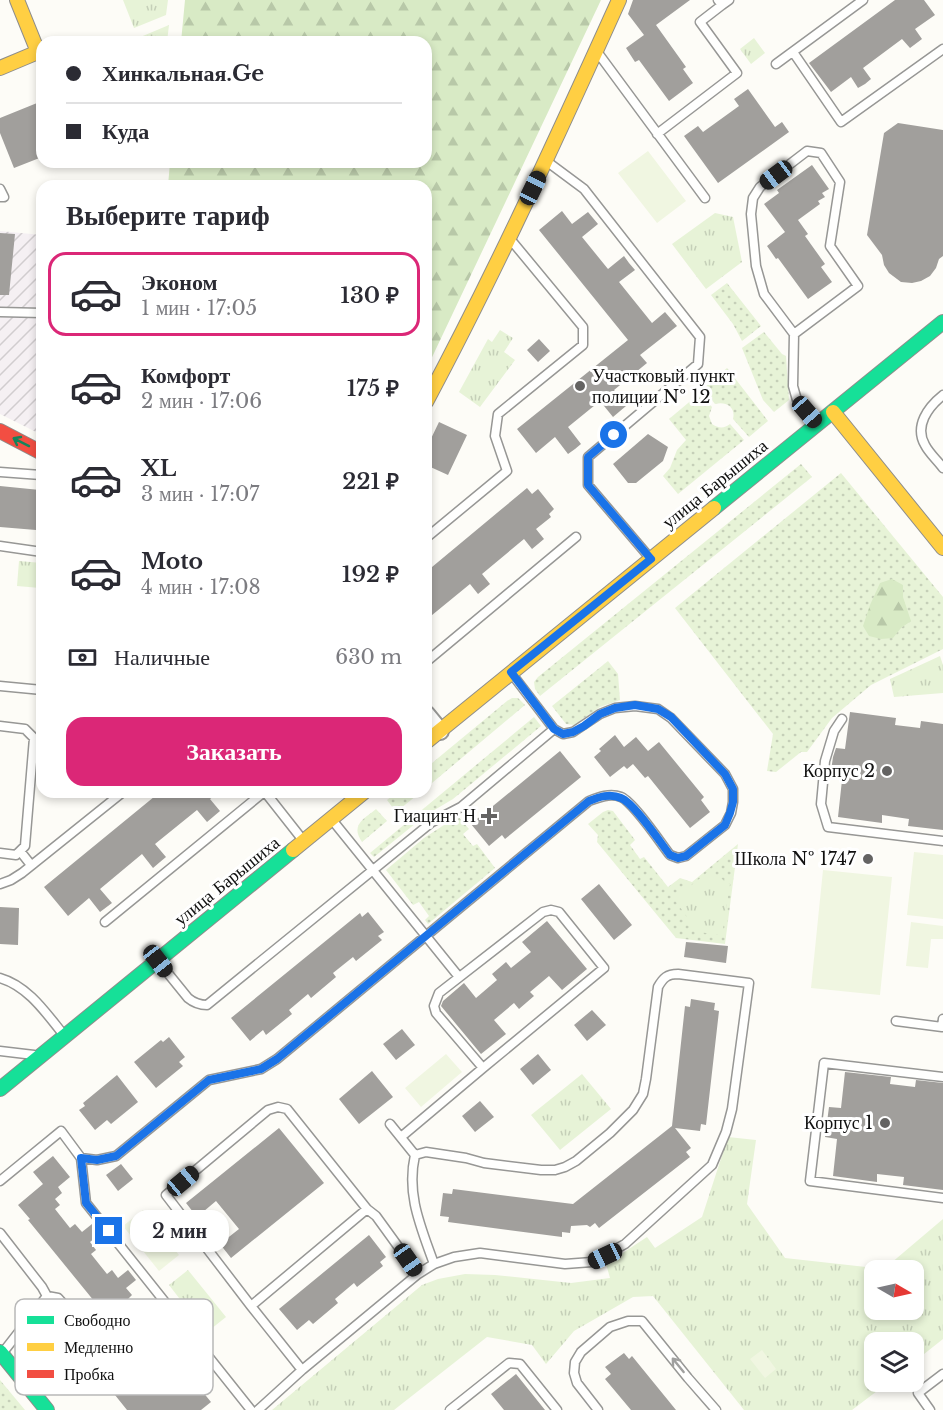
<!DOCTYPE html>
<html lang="ru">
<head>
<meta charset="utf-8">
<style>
	:root { --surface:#fff; --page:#f7f7f7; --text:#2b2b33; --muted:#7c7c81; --line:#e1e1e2; --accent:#db2777 }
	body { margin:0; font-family:"Libre Baskerville",serif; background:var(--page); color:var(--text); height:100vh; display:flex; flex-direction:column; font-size:22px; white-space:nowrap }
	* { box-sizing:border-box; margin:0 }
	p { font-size:20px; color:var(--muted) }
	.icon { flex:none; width:33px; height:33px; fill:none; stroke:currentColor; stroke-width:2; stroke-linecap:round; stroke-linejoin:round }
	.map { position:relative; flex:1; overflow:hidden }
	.sheet { position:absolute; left:36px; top:180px; width:396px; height:618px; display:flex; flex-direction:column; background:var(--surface); border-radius:18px; box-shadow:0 3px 9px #0003 }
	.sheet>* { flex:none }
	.top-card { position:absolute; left:36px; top:36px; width:396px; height:132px; border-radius:18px; box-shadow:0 3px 9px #0003; display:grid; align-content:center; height:132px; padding:0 30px; background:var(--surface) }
	.needle { width:39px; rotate:99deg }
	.buttons { position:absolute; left:864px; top:1260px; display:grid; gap:12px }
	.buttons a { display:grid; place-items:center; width:60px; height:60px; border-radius:12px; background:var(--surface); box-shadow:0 3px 9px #0003; font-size:30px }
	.end { position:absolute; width:27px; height:27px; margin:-14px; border:8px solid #1a73e8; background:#fff; box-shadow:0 0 0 3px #fff }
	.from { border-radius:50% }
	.bubble { position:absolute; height:42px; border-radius:18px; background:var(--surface); box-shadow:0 3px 9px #0003; font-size:20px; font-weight:600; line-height:42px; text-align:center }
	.car { position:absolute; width:18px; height:36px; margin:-18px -9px; border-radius:8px; box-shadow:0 0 4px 2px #0007; background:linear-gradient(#222 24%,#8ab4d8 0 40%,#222 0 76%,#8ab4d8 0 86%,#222 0) }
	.top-card b { display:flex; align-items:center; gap:21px; height:57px; font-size:22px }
	.top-card b+b { border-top:2px solid var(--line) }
	.top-card i { width:15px; height:15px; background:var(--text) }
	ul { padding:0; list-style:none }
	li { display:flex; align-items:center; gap:18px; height:84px; margin:0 12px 9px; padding:0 18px; border:3px solid transparent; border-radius:18px }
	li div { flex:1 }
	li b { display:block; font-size:22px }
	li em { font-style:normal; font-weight:600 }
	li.active { border-color:var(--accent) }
	li>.icon { width:54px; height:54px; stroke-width:1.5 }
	h2 { padding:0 30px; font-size:27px; line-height:72px }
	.pay { display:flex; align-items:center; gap:15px; height:66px; padding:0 30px; font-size:22px }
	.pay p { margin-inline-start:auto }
	.primary-button { display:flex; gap:12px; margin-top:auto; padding:12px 30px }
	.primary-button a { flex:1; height:69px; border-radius:18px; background:var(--accent); color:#fff; font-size:24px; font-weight:600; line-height:69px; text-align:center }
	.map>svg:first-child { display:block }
	.industrial { fill:url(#industrial-furrows) }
	.grass { fill:url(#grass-dots) }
	.forest { fill:url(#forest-firs) }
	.park { fill:url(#park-tufts); fill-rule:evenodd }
	.pitch { fill:#f0f6e1 }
	.building { fill:#a19f9c }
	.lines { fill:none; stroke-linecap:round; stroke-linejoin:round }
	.lane-casing { stroke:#979795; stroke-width:11 }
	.street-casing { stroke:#979795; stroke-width:20 }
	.fast-casing { stroke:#8e8d8b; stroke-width:16 }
	.slow-casing { stroke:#8e8d8b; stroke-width:16 }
	.jam-casing { stroke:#8e8d8b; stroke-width:16 }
	.lane { stroke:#fffffe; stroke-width:8 }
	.street { stroke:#fffffe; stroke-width:16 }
	.fast { stroke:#16e098; stroke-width:14 }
	.slow { stroke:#ffcf43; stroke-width:14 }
	.jam { stroke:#f24e42; stroke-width:14 }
	.oneway { stroke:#14835b }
	.oneway2 { stroke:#a0a09f }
	.route { stroke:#1a73e8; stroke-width:8 }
	.poi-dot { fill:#646362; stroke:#fff; stroke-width:2 }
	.labels { text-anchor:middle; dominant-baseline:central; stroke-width:6; stroke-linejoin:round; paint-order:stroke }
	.poi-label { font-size:18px; fill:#111; stroke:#fff; text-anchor:end }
	.street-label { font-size:18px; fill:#111; stroke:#fff }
	.key { fill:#fff; stroke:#b8b8b8; stroke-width:1.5 }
	.key-label { font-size:16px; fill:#111 }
</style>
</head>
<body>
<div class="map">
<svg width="943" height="1410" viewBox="0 0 943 1410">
	<defs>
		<pattern id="industrial-furrows" width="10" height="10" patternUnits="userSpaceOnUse" patternTransform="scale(1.5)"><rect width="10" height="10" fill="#f5f0f3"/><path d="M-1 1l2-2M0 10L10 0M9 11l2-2" fill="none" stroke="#d1cdcf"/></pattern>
		<pattern id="grass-dots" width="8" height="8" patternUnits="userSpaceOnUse" patternTransform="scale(1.5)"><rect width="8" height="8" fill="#e7f3d7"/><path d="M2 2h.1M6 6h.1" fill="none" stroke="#c5cfb8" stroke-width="1.8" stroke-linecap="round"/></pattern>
		<pattern id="forest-firs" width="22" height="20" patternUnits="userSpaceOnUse" patternTransform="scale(1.5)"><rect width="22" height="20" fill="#d8eac5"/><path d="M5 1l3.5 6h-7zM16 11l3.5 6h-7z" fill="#b8c8a8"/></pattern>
		<pattern id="park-tufts" width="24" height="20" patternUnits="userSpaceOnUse" patternTransform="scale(1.5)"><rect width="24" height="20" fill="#e7f3d7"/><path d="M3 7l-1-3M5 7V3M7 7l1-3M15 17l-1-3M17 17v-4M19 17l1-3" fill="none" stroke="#c5cfb8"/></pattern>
	</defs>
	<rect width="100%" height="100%" fill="#fdfcf7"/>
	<path class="industrial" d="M0 231 42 235V435L0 414Z"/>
	<path class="grass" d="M727 283 761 326 742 341 733 324 711 295Z
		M764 332 782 354 786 356 789 400 774 412 763 400 742 348Z
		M727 368 768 421 749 437 733 419C736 407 726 401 715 404L703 389Z
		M700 393 712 407 709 416 712 424C718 428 724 429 730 424L744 440 678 494 663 476 670 468 677 450 686 440 669 419Z
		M801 464 812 477 540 696 535 689 534 682 538 677Z
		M841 473 943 597V649L871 685 832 718 807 752H801L776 772 767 771 773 734 675 608Z
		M608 661 618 674 620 700 600 707 574 725 566 724 552 706Z
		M512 698H518L525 705 426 788V768L507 701Z
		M534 717 541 726 453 799 426 815 374 857 370 853Z
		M397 792H421L396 812 387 800Z
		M376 809 387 821 362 842C350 825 364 819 376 809Z
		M608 810 613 811 635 840 630 845 640 859 644 857 668 887 680 878 692 882 738 844 725 944 676 938 597 842 598 835 588 824 603 812Z
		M458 816 469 829 463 834 473 846 477 844 495 868 428 924 425 920 429 916 419 902 413 905 386 870 424 838Z
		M0 1380 25 1410H0Z"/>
	<path class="forest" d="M185 0H601L426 370V186H168L170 162H426V42H181Z
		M892 579 903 585V597L911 621 901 628 893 638 881 639 869 636 863 626 870 605 880 583Z"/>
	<path class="park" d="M123 0H168L166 15 134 28Z
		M169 25 167 42H140L138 38Z
		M754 38 765 53 751 64 740 49Z
		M715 213 733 217 742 262 706 289 672 244Z
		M500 330 513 338 504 352 515 360 480 407 459 392 488 339 492 342Z
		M19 561 42 563 40 588 17 586Z
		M940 656 943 665V693L894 697 890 679Z
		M709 871 730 884 722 935 698 932 674 899Z
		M582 1074 611 1109 560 1150 531 1115Z
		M728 1137 756 1140 747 1204 785 1258 884 1269 943 1219V1339L914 1362V1342H874V1382H889L852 1410H744L653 1296 633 1297 574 1331 546 1364 532 1345 487 1337 394 1410H272L422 1285 438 1279 465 1274 495 1275 571 1283 610 1278 606 1264 647 1237 655 1248 702 1217ZM874 1270H914V1310H874Z
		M188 1270 226 1317 206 1333 169 1285Z"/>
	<path class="pitch" d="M648 151 686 201 657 223 618 173Z
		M914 852 943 855V919L907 915Z
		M823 870 892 877 880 995 811 988Z
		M911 922 943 926V939H931L928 968 906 966Z
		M446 1054 462 1072 421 1107 405 1088Z
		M143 1210 179 1255 159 1271 123 1226Z
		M762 1350 776 1369 765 1378 750 1359Z"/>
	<path class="building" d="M633 0H690L656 25 686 67 683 69 693 83 669 101 639 60 635 62 626 48 644 35 628 14Z
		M895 0H924L935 15 915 29 922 39 910 48 902 39 863 68 871 79 865 84 858 88 851 77 831 92 809 63Z
		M748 89 775 127 782 122 789 132 718 183 684 136 698 126 703 132 739 106 734 99Z
		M42 101V157L14 168 0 133V118Z
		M898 123 943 130V256L939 259 936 268 930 276 921 281 912 283 901 282 889 273 884 265 882 255 867 235 884 133Z
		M812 165 829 189 822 193 825 197 818 201 820 204 798 220 808 234 805 236 825 264 821 267 832 282 808 299 778 258 776 259 767 246 785 232 764 204 779 193 777 190Z
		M562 211 572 224 588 212 598 224 582 237 608 269 624 256 629 263 635 270 619 282 652 323 665 312 677 326 640 355 647 363 614 390 626 406 613 417 600 401 568 427 581 444 575 449 568 454 555 437 536 453 517 429 628 340 539 230Z
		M0 233 15 234 9 295H0Z
		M539 339 550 351 538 362 527 350Z
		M439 422 467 435 448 475 426 465V449Z
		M648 434 668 447 663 461 636 483H628L613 464Z
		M0 486 40 490 36 530 0 527Z
		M527 488 532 494 538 489 554 509 549 514 551 517 536 529 544 539 532 549 524 539 482 574 490 584 478 594 470 584 426 620V572Z
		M850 712 896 718 895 725 920 728 921 721 943 724V830L908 826 909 819 882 815V823L838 817 842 780 830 778 833 757 836 748 845 749Z
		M615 735 624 747 636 737 648 751 659 742 704 797 701 800 710 812 690 828 648 776 645 778 633 764 627 769 624 766 610 777 594 757 601 751 599 749Z
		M560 751 581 777 505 839 502 835 489 846 471 824Z
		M160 792H219L210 799 220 811 207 822 197 810 155 844 166 857 160 862 153 868 142 854 100 889 112 903 100 912 89 898 68 916 44 887Z
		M599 884 632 925 614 940 581 899Z
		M0 907 19 908 18 945 0 944Z
		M368 912 384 932 378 936 382 940 356 961 353 957 333 973 336 977 311 998 308 994 289 1010 292 1014 266 1035 263 1030 250 1041 231 1018 360 913 362 917Z
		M547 921 587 969 562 990 549 976 530 992 534 996 519 1009 514 1003 494 1020 506 1034 481 1054 441 1006 443 1001 464 983 476 998 497 980 492 974 506 962 511 968 531 952 522 942Z
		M686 942 728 946 726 963 684 957Z
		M691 999 715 1003 714 1010 719 1011 706 1125 701 1124 700 1131 675 1128 691 1148 686 1152 690 1157 599 1228 595 1223 590 1227 587 1225 571 1226 570 1233 562 1232V1237L448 1222 449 1217 440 1216 443 1193 452 1194 453 1189 573 1204 672 1126 685 1006 690 1007Z
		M592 1010 606 1025 587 1041 574 1025Z
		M402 1029 415 1045 396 1060 383 1044Z
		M169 1037 185 1057 179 1062 183 1066 156 1088 134 1062 161 1040 163 1042Z
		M538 1054 551 1070 533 1085 520 1069Z
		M372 1071 393 1097 359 1124 339 1099Z
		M845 1072 891 1077 890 1084 915 1087 916 1080 943 1083V1190L903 1185 904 1177 877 1174V1182L833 1176 837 1139 825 1137 829 1107 841 1108Z
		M117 1075 138 1102 111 1124 107 1120 95 1130 79 1110 85 1106 83 1103Z
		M480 1101 494 1117 475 1132 462 1116Z
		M279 1128 324 1183 231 1258 220 1244 239 1229 216 1201 197 1217 186 1203Z
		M53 1156 70 1177 58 1187 62 1193 55 1199 60 1205 55 1209 70 1228 75 1224 82 1232 92 1224 100 1234 90 1242 96 1250 91 1254 107 1274 112 1270 118 1278 128 1270 136 1280 126 1288 132 1295 128 1299 143 1319 148 1315 155 1323 165 1315 173 1325 163 1333 184 1359 191 1368 202 1359 210 1369 199 1378 207 1387 202 1391 211 1402 201 1410H127L70 1339 103 1312 28 1220 30 1219 18 1205 43 1184 33 1172Z
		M121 1164 133 1179 118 1191 106 1175Z
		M369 1235 386 1257 380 1262 383 1266 357 1287 354 1283 335 1299 338 1303 313 1324 309 1320 297 1330 279 1309Z
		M624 1353 629 1359 632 1356 676 1410H631L605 1379 611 1374 605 1367Z
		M516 1374 545 1410H504L491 1394Z"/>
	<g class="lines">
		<defs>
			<path id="lane" d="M722 5 729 0
				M793 52 841 122 943 49
				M598 53 705 198
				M776 64 863 0
				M657 134 737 73 700 22 722 5 718 0
				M549 163 584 189 700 337 698 364 588 457V485L650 558
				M0 189 4 197H0
				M0 312 42 313
				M794 334 858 286 830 246 840 182 821 153 807 151 760 187 753 198 751 214 756 266 764 294 794 334 793 386 797 400 816 422
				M943 395C928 407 914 426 925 445 929 453 937 460 943 468
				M0 472 41 475 42 477
				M426 538 507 471 495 436 498 414 583 345V327L511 240
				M0 546 42 552
				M426 662 576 537
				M0 686 42 690
				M842 719 834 731 825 761 821 804 828 827 943 841
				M0 726 25 729 34 738 25 846 20 851
				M265 792 302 839
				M333 821 459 977
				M0 853 16 855 20 851 31 865
				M0 884 11 880 22 873 123 792
				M551 910 559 912 604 968 483 1068 436 1013 434 1006 439 993 543 912Z
				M105 922 264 792
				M158 961 188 998C194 1003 199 1005 207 1005L432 822 461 807 554 729
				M0 978C28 986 46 1013 63 1034
				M896 1021 942 1027 943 1019
				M0 1051 34 1055
				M943 1077 824 1063 810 1181 943 1198
				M390 1124 415 1155
				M401 1137 483 1068
				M81 1158 86 1203 251 1410
				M0 1181 61 1131 81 1158 97 1160 116 1156 209 1080 261 1069 277 1059 589 801C599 797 610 793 621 797 634 803 660 842 670 855L678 858 686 856 725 825 731 813 733 802V789L725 774 671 718 658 709 635 706 615 708 600 714 573 732 563 734 554 729 512 674
				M0 1233 42 1287 47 1296 4 1351
				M47 1296 58 1298 80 1322
				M251 1306 367 1209
				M302 1370 251 1306 166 1195 268 1110 278 1107 287 1109 367 1209 376 1216 418 1274
				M258 1410 302 1370 348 1332 418 1274 434 1264 454 1257 480 1253 565 1264 592 1262 625 1244 712 1165 726 1132 732 1109 749 983 678 974C667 974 663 978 658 987L646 1079 643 1094 633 1110 610 1133 576 1161 565 1167 555 1170H541L484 1163 466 1158 426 1152 415 1155C406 1195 421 1227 434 1264
				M450 1410 509 1363 520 1364 557 1410
				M598 1410 577 1383 574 1373 575 1362 581 1352 610 1327 628 1321H642L688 1378 716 1410
				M930 1410 918 1393 943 1374"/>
			<path id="street" d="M426 714 440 731"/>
			<path id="fast" d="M714 508 943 322
				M0 1089 293 850
				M0 1352 47 1410"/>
			<path id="slow" d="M0 68 38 52 17 0
				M426 402C496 271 558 135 619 0
				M833 412 943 548
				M426 742 714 508
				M293 850 364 792"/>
			<path id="jam" d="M0 431 42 453"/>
		</defs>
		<use href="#lane" class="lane-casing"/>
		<use href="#street" class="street-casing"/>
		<use href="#fast" class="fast-casing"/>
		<use href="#slow" class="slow-casing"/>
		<use href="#jam" class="jam-casing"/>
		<use href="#lane" class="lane"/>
		<use href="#street" class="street"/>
		<use href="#fast" class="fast"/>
		<use href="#slow" class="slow"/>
		<use href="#jam" class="jam"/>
	</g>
	<defs><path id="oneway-shaft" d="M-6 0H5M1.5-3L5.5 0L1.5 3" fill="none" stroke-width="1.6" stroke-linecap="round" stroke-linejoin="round" transform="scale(1.5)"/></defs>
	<use class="oneway" href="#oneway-shaft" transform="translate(21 442) rotate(-153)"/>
	<use class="oneway2" href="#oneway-shaft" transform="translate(678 1365) rotate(-129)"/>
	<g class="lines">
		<path class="route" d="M109 1231 86 1203 81 1158 97 1160 116 1156 209 1080 261 1069 277 1059 589 801C599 797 610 793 621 798 634 803 660 842 670 855L678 858 686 856 725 825 730 813 733 802V789L725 774 671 717 658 709 635 705 615 708 600 714 584 726 573 732 563 734 554 729 511 672 651 559 588 485V457L614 435"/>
	</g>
	<g class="poi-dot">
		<circle cx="580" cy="386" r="6"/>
		<circle cx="887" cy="771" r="6"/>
		<path d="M486 807h6v6h6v6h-6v6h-6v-6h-6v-6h6z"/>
		<circle cx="868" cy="859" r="6"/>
		<circle cx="885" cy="1123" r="6"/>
	</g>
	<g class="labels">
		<g class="poi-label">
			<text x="592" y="376" text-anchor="start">Участковый пункт<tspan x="592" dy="21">полиции № 12</tspan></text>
			<text x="875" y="771">Корпус 2</text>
			<text x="476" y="816">Гиацинт Н</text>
			<text x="856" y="859">Школа № 1747</text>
			<text x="873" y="1123">Корпус 1</text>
		</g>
		<g class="street-label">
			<text transform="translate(715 484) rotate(-39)">улица Барышиха</text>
			<text transform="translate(227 881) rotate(-39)">улица Барышиха</text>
		</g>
	</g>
	<rect x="15" y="1299" width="198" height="96" rx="9" class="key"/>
	<rect x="27" y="1316" width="27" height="8" fill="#16e098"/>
	<rect x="27" y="1343" width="27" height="8" fill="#ffcf43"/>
	<rect x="27" y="1370" width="27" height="8" fill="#f24e42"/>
	<g class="key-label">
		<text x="64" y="1326">Свободно</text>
		<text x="64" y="1353">Медленно</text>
		<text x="64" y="1380">Пробка</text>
	</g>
</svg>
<div class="buttons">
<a><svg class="needle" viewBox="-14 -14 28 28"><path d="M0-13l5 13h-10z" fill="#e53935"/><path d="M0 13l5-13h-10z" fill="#7c7c81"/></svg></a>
<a><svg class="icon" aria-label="layers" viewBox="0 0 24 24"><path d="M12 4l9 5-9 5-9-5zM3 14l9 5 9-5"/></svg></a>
</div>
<i class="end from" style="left:614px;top:435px"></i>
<i class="end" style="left:109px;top:1231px"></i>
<div class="bubble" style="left:130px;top:1210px;width:99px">2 мин</div>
<i class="car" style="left:776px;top:175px;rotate:233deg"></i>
<i class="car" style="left:533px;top:188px;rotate:26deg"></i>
<i class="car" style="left:807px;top:412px;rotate:139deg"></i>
<i class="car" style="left:158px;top:961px;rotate:142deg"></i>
<i class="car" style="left:183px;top:1181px;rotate:50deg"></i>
<i class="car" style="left:605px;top:1256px;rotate:245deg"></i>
<i class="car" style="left:408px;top:1260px;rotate:145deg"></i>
<div class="top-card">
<b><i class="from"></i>Хинкальная.Ge</b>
<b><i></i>Куда</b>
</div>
<section class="sheet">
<h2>Выберите тариф</h2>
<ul>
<li class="active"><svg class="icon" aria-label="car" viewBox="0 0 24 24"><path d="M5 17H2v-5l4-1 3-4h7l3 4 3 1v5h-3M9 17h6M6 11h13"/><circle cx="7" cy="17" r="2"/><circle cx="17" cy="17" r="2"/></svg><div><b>Эконом</b><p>1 мин · 17:05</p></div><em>130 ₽</em></li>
<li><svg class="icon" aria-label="car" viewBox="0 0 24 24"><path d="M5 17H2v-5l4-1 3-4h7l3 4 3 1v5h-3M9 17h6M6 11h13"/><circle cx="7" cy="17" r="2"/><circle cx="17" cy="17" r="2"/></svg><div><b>Комфорт</b><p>2 мин · 17:06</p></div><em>175 ₽</em></li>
<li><svg class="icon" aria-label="car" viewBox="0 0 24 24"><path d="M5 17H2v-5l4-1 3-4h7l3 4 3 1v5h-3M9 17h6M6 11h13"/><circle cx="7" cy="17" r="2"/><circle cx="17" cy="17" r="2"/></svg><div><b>XL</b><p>3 мин · 17:07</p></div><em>221 ₽</em></li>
<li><svg class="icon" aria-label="car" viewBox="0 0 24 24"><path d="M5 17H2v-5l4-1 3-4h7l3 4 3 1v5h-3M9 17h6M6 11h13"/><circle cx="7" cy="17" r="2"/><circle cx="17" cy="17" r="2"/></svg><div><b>Moto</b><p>4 мин · 17:08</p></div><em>192 ₽</em></li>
</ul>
<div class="pay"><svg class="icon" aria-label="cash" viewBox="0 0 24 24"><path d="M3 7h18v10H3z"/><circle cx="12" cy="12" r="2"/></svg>Наличные<p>630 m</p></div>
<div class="primary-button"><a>Заказать</a></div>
</section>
</div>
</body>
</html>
